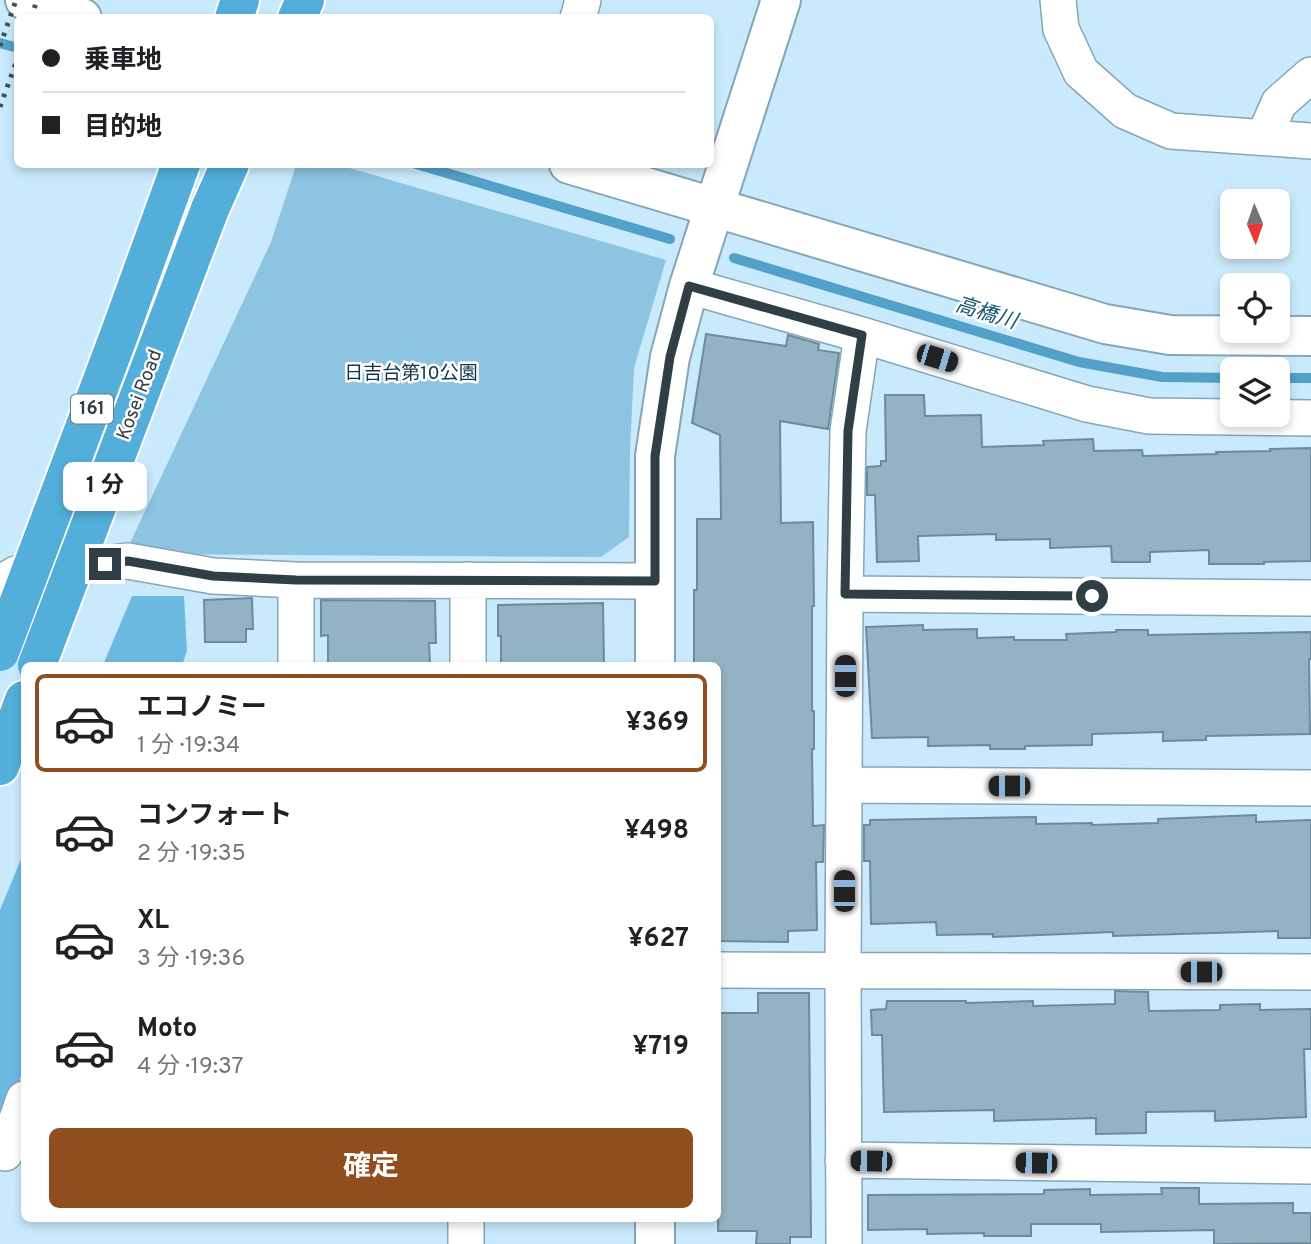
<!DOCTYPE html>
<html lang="ja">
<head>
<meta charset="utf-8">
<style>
	:root { --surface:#fff; --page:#f6f6f6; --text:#202124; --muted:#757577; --line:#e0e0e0; --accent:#904d1e }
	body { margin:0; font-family:Overpass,"Noto Sans JP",sans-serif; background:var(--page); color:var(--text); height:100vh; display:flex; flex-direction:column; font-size:26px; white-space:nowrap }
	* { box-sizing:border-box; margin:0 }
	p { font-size:23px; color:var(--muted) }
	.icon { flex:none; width:38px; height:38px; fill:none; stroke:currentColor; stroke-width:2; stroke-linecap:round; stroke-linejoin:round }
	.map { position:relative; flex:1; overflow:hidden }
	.drawer { position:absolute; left:21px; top:662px; width:700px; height:560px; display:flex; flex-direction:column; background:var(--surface); border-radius:10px; box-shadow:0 4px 10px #0003 }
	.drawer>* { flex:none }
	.top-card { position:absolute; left:14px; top:14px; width:700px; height:154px; border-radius:10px; box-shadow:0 4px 10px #0003; display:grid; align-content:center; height:154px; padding:0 28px; background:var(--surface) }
	.needle { width:46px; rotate:178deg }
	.controls { position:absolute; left:1220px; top:189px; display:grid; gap:14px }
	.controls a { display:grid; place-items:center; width:70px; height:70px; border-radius:10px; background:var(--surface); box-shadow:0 4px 10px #0003; font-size:35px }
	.end { position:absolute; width:32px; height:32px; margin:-16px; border:9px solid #303e45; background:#fff; box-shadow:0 0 0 4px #fff }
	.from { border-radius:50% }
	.bubble { position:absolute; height:49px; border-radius:10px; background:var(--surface); box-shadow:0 4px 10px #0003; font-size:23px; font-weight:700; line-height:49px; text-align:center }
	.car { position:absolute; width:21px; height:42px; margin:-21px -10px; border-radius:9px; box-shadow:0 0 5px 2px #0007; background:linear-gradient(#222 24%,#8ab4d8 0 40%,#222 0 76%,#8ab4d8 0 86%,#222 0) }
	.top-card b { display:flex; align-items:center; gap:24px; height:66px; font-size:26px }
	.top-card b+b { border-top:2px solid var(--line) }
	.top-card i { width:18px; height:18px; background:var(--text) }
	ul { padding:12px 0 0; list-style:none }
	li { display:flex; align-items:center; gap:21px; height:98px; margin:0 14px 10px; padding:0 14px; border:4px solid transparent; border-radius:10px }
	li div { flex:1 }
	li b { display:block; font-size:26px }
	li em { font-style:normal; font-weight:700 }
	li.current { border-color:var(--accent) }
	li>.icon { width:63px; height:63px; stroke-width:1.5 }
	.action { display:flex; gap:14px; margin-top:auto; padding:14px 28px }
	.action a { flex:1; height:80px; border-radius:10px; background:var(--accent); color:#fff; font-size:28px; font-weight:700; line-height:80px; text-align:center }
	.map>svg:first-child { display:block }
	.green { fill:#8dc4e1 }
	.forest { fill:#6cbae2 }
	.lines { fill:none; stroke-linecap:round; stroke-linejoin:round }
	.stream { stroke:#53a1c8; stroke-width:10 }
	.building { fill:#93b3c4; stroke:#6c8b9b; stroke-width:2 }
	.street-casing { stroke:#86a6b7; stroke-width:38 }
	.secondary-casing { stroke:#86a6b7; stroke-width:42 }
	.highway-casing { stroke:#fff; stroke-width:42 }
	.street { stroke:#fff; stroke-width:35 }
	.secondary { stroke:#fff; stroke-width:38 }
	.highway { stroke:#53aeda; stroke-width:38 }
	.rail { stroke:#405059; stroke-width:5; stroke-dasharray:3.5 7; stroke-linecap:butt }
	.highway-bridge-casing { stroke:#fff; stroke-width:42; stroke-linecap:butt }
	.highway-bridge { stroke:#53aeda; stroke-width:38 }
	.route { stroke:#303e45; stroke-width:9 }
	.labels { text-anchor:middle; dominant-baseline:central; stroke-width:5; stroke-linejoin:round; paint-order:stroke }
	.shield { fill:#fff; stroke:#6e787d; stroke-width:2 }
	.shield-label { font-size:18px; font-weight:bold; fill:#303e45 }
	.park-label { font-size:19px; fill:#113545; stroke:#fff }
	.street-label { font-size:19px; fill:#303e45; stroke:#fff }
	.water-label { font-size:21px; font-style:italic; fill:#175570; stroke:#fff }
</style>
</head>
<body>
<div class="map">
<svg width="1311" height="1244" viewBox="0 0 1311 1244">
	<rect width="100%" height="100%" fill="#c9eafc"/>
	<path class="green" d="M296 165H339L666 260 634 368 630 451 629 537 601 557 125 554 271 242Z"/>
	<path class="forest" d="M132 596H184L187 651 182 665H103Z
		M24 852V1068L0 1131V910Z"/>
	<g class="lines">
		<path class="stream" d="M0 43 18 48
			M416 164 670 239
			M734 258 1079 362 1162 377 1232 378
			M1278 378H1311"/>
	</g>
	<path class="building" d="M706 334 786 346 788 335 819 344 818 350 839 353 828 429 780 421 781 523 813 522 814 606H812V711H814V749H812L813 826 824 825 823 862H816L817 930 788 931V942L718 941V665H694V590H697V519H721L720 435 692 423Z
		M885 395H924L925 416 981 415 982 447 1044 445 1043 441 1093 439 1094 451 1142 450 1143 456 1217 454 1216 452 1271 451 1270 449 1311 448V561L1264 562V564H1209V550L1150 552V562H1112L1111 546 1050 548V539L996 540V534L918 536 919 561 877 562 875 495H867V467L881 466V461H886Z
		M252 598 253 629H246V642H205L204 600Z
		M321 600 435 601 436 643H429L430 665H328V635L321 636Z
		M603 603 604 665H501V636H498V605Z
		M923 625V630L977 629V638L1014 637V640H1067L1066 634 1116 632V630H1148V635L1311 632V659H1309L1310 734 1206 736V740L1163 741V732L1092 734V745L1025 746V749H990V745L928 746V737L872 738 866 627Z
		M1256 815V822L1311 820V938H1278V931L1113 936V932L993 937V934L937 935 936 922 871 924 870 861H864V825H870V820L1036 817V824L1092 823V825L1158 823V819Z
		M1115 991 1148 992 1149 1011 1220 1010V1005L1260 1004V1010L1311 1009V1049H1304L1306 1117 1215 1121V1111L1146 1112V1133L1096 1134V1118L994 1121V1110L884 1112 882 1035H872L871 1010 886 1009 887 1001H966V1003L1033 1001V1006L1115 1004Z
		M758 993H809L811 1237H790V1244H756L757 1231H718V1013H758Z
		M1161 1188H1199V1204L1293 1203V1213H1311V1243L1214 1244V1230L1101 1232V1224H1031V1236H984V1233L927 1234V1229L868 1230V1195L1044 1194V1190L1090 1189V1195L1162 1194Z"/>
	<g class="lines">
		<defs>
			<path id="street" d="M1058 0 1061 29 1081 72 1125 111 1171 131 1311 141
				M578 18 583 0
				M1264 137 1279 103 1311 75
				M689 286 862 335 1087 404 1149 416 1311 418
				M0 583 16 574 128 561 213 576 296 580 655 581
				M845 594 1311 598
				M296 665V580
				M468 665V580
				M844 785 1311 788
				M718 970 1311 972
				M5 1153 24 1099
				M843 1160 1311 1166
				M466 1244V1218
				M844 1244 843 971 845 594 848 431 862 335"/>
			<path id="secondary" d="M25 0 82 18
				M569 164 1105 324 1170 335 1311 336
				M655 665V456L670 357 689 286 781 0
				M655 1244V1218"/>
			<path id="highway" d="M234 18 240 0
				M297 18 305 0
				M210 209 230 164
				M0 766 24 700"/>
		</defs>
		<use href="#street" class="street-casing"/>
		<use href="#secondary" class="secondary-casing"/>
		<use href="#highway" class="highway-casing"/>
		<use href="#street" class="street"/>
		<use href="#secondary" class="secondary"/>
		<use href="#highway" class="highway"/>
		<path class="rail" d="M31 18 37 0
			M0 46 16 0
			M0 107 18 57"/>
		<defs>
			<path id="highway-bridge" d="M0 652 119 335 181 164
				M37 665 210 209"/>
		</defs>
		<use href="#highway-bridge" class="highway-bridge-casing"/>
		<use href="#highway-bridge" class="highway-bridge"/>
	</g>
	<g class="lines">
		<path class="route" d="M105 564 128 561 213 576 296 580 655 581V456L670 357 689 286 862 335 848 431 845 594 1092 596"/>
	</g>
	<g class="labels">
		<rect class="shield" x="71" y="394.5" width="42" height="29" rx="5"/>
		<g class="shield-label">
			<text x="92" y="409">161</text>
		</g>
		<g class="park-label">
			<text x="411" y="374">日吉台第10公園</text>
		</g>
		<g class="street-label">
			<text transform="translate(140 395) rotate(-69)">Kosei Road</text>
		</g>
		<g class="water-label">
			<text transform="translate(986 314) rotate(17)">高橋川</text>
		</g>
	</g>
</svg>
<div class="controls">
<a><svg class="needle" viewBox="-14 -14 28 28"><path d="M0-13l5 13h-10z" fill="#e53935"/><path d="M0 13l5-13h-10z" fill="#757577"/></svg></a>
<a><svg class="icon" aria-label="locate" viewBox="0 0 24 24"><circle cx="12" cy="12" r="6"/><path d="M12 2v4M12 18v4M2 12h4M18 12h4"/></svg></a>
<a><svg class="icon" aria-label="layers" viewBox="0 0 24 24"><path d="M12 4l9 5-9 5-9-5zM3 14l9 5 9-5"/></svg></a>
</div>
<i class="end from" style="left:1092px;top:596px"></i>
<i class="end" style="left:105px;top:564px"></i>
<div class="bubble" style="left:63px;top:462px;width:84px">1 分</div>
<i class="car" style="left:937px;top:358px;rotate:107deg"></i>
<i class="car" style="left:845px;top:676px;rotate:0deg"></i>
<i class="car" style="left:1009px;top:786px;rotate:270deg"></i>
<i class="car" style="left:844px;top:891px;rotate:0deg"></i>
<i class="car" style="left:1201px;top:972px;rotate:270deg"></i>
<i class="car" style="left:871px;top:1161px;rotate:271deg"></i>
<i class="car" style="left:1036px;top:1163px;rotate:271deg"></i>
<div class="top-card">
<b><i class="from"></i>乗車地</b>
<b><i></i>目的地</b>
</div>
<section class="drawer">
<ul>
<li class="current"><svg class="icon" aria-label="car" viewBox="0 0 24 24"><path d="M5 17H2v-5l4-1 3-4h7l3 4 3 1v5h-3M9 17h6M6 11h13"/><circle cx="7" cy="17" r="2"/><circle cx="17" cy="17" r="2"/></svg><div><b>エコノミー</b><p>1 分 · 19:34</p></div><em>¥369</em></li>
<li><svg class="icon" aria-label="car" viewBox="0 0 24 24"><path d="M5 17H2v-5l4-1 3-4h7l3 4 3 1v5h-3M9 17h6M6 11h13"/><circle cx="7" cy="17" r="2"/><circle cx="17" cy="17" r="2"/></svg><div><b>コンフォート</b><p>2 分 · 19:35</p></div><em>¥498</em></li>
<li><svg class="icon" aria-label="car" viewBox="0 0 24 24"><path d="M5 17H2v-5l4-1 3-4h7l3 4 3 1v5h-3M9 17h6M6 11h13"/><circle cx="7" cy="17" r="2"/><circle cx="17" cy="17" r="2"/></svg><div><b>XL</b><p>3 分 · 19:36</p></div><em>¥627</em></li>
<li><svg class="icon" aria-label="car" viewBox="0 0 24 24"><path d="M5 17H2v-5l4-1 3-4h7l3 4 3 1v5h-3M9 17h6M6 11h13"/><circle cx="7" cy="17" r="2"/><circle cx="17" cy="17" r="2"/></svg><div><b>Moto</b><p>4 分 · 19:37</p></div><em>¥719</em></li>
</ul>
<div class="action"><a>確定</a></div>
</section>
</div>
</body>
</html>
